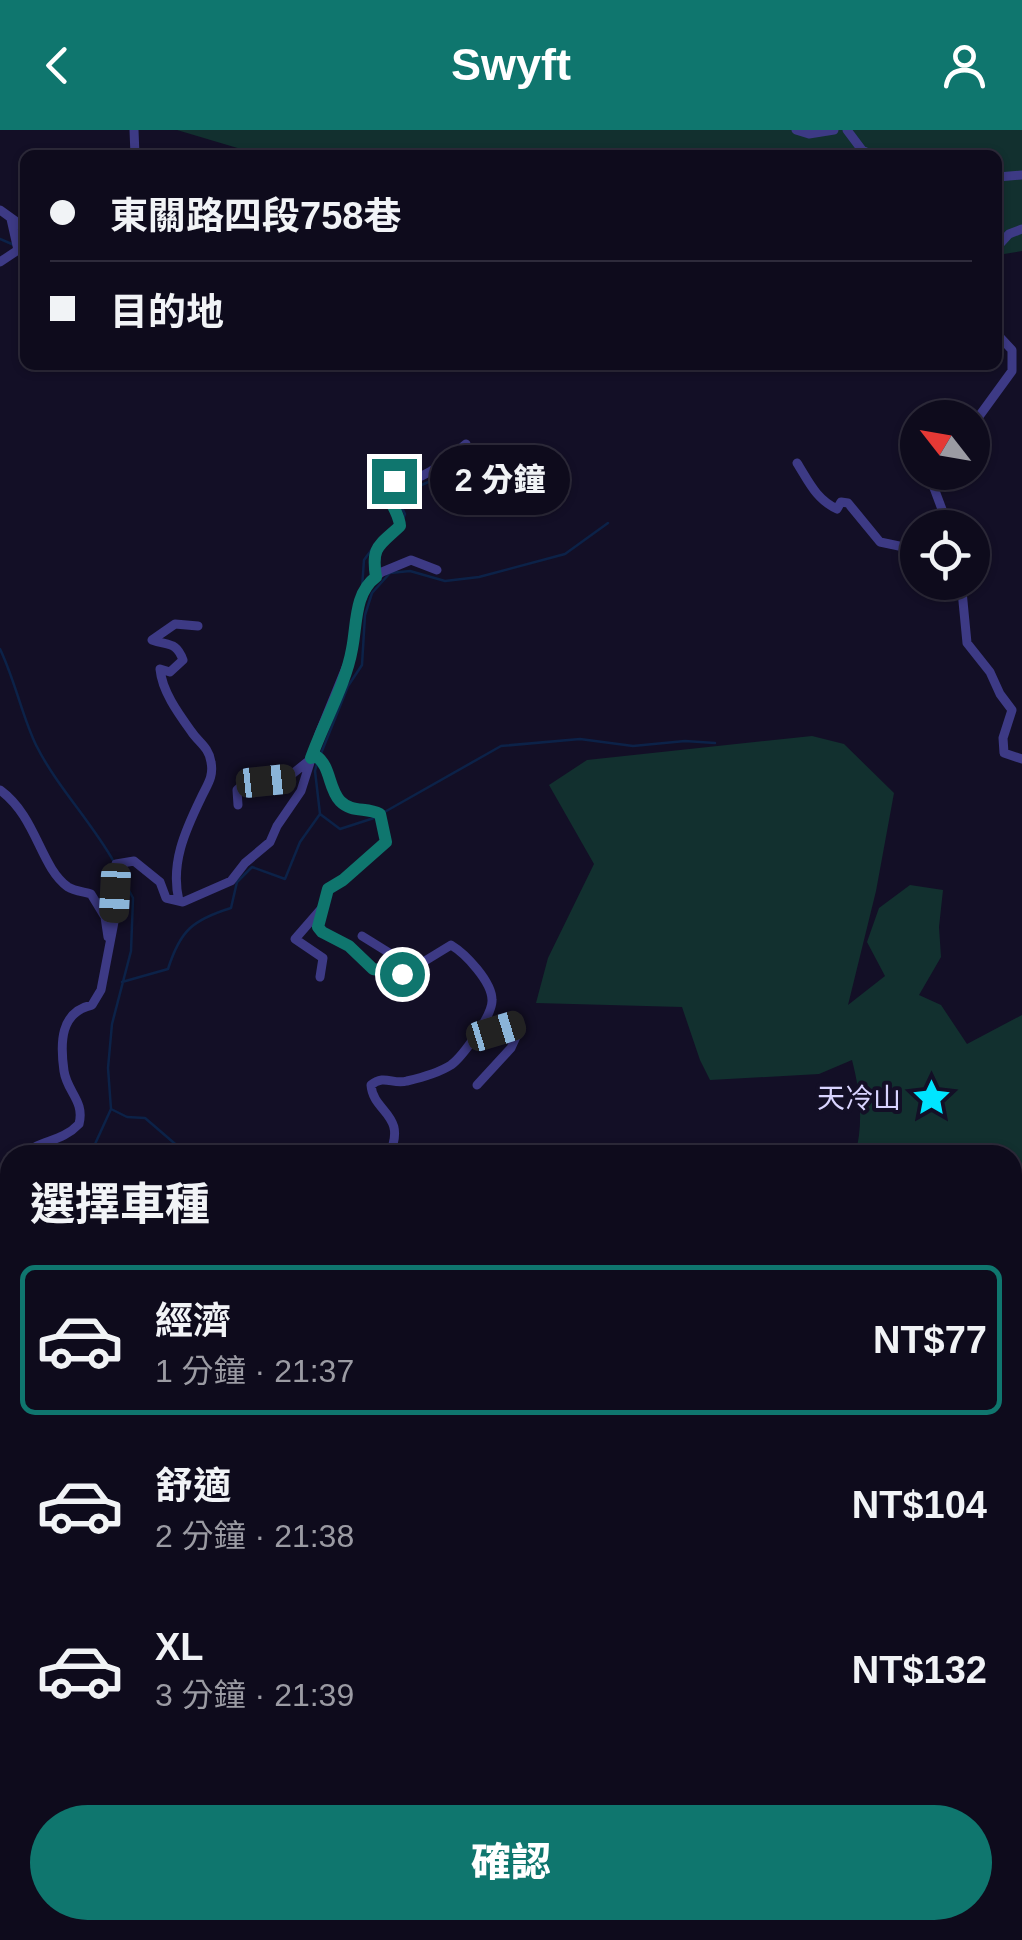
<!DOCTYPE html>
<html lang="zh-TW">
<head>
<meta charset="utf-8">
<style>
	:root { --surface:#0e0b1c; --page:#171425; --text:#f1f3f6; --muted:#9b9ba3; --line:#2e2b3b; --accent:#0f766e }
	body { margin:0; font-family:Arial,"Noto Sans TC",sans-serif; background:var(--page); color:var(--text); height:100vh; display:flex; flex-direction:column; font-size:38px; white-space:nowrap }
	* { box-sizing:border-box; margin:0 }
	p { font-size:32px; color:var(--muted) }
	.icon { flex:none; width:55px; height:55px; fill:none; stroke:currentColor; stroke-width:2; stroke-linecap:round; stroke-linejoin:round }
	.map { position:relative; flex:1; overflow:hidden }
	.drawer { position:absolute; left:0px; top:1015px; width:1022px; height:795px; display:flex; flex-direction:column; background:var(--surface); border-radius:30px 30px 0 0; box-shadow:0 2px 8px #0004,0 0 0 2px var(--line) }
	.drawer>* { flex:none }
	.hud { position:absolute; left:20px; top:20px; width:982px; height:220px; border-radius:15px; box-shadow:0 2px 8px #0004,0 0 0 2px var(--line); display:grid; align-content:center; height:220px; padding:0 30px; background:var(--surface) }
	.needle { width:65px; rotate:301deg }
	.fabs { position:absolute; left:900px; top:270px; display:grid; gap:20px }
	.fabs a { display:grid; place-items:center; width:90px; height:90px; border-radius:50%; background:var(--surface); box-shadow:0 2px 8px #0004,0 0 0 2px var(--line); font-size:50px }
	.end { position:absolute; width:45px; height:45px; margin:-22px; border:12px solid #0f766e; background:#fff; box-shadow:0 0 0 5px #fff }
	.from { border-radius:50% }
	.bubble { position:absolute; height:70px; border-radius:35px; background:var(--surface); box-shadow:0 2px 8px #0004,0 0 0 2px var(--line); font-size:32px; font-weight:800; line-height:70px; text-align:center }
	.car { position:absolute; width:30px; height:60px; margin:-30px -15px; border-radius:12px; box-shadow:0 0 8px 2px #0007; background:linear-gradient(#222 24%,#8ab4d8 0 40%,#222 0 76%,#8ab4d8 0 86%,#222 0) }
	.hud b { display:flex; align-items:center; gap:35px; height:95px; font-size:38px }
	.hud b+b { border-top:2px solid var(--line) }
	.hud i { width:25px; height:25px; background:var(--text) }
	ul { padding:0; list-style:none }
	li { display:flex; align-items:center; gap:30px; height:150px; margin:0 20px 15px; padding:0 10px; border:5px solid transparent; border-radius:15px }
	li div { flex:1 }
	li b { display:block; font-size:38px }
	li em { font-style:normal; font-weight:800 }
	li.selected { border-color:var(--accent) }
	li>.icon { width:90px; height:90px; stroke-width:1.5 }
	h2 { padding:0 30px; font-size:45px; line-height:120px }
	.button { display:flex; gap:20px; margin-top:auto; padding:20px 30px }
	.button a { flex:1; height:115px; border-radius:60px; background:var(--accent); color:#fff; font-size:40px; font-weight:800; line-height:115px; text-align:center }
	header { display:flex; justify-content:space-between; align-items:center; height:130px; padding:0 30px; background:var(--accent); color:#fff; font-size:45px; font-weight:800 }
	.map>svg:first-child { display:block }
	.green { fill:#12302f }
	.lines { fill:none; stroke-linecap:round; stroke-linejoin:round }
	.stream { stroke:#0c2248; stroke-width:2.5 }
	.street { stroke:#3d3a85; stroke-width:9 }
	.route { stroke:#0f766e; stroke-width:12 }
	.labels { text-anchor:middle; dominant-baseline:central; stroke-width:8; stroke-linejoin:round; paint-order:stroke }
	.poi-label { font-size:28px; fill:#d9d4ff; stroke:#130f26; text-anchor:end }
</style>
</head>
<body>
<header><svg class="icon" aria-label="back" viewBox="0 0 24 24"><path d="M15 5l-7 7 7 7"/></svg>Swyft<svg class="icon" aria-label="person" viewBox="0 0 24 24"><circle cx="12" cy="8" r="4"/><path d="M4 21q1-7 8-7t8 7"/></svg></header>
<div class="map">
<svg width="1022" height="1810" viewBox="0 0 1022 1810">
	<rect width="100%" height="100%" fill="#130f26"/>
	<path class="green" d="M177 0H1022V121L998 125V25H261Z
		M812 606 844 614 894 663 876 761 848 875 885 846 867 812 879 778 910 755 943 760 939 797 941 827 919 865 941 875 967 914 1022 885V1175L1013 1170 1012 1025H855C864 993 860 961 852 930L819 944 710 950 700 930 682 877 536 873 548 828 594 734 549 655 587 630Z
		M10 1141V1693L0 1690V1151Z
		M0 1748H10V1800H169L173 1810H0Z
		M1013 1760 1022 1763V1810H761L770 1800H1012Z"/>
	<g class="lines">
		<path class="stream" d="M0 109 14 115
			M403 389 405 384 396 366 477 331
			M362 458 364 430 375 415
			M0 519C15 550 22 586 36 615 57 657 91 691 114 732
			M320 626 348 556 362 535 365 485 372 463 390 443 410 441 445 451 479 447 565 424 608 393
			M317 633 315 641 320 684
			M381 684 501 616 580 609 633 616 685 611 715 613
			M122 852 168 839C180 801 192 790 231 778L237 752 252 737 285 749 300 712 320 684 340 699 374 688
			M111 979 127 987 145 988 188 1025
			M90 1025 111 979 108 938 112 894 131 821 133 768 120 744
			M318 1025H361
			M0 1108 10 1102"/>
		<path class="street" d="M134 0 135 25
			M796 0 809 4 834 0
			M847 0 862 20 872 25
			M998 47 1022 45
			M0 80 25 98
			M998 116 1009 104 1022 99
			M0 132 18 120 11 89
			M972 296 1012 241V220L998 205
			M797 333C809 352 816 369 837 379L841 372 848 373 880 412 918 420
			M934 342V358L949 398
			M375 447C372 415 379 416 400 396 399 382 390 374 386 361L394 351C421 354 446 331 466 314
			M956 452 962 461 967 513 990 542 1000 564 1012 580 1003 608 1004 623 1022 629
			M0 660C37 687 40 737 68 757 74 761 85 762 91 764L105 787 108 807
			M238 675 237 660 245 653 286 649 316 625C331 636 328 658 340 671 352 683 366 677 380 684L386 711 343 750 328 759 318 797 322 802 349 816 373 839 402 845 451 815C466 824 492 852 492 870 493 885 462 927 451 935 440 942 420 948 407 951 393 955 384 944 371 955 373 983 408 984 389 1025
			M179 771C170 734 185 701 201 668 207 655 214 647 211 632 209 617 198 612 191 601 178 583 162 561 160 539L170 542 183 530C176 511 168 516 152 510L175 494 198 496
			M362 806 391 824 394 831 382 840
			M320 847 323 828 295 809 322 778
			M477 955 511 918 520 898 515 895 495 901 480 899
			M23 1025C41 1009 61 1013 79 994 85 971 67 962 64 941 60 913 60 882 92 875L101 860 114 792 116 734 134 731 160 752 166 768 183 772 231 751 245 733 270 712 277 696 301 661 319 604 352 523 359 475 369 452 382 442 411 430 437 440
			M127 1025 131 1019 138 1018 148 1025
			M0 1086 10 1075
			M0 1122 10 1116"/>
	</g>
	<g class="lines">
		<path class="route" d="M394 351 386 361C390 374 399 382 400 396 379 416 371 416 376 447 354 463 357 495 352 519 346 554 323 594 311 628L316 626C331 636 328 658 340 671 352 683 366 677 380 684L386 712 343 750 328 759 318 797 322 802 349 816 373 839 402 844"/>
	</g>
	<defs>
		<symbol id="sight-bare" viewBox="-9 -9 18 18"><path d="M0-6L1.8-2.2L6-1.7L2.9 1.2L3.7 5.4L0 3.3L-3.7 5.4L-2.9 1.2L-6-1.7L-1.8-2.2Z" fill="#00e5ff" stroke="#130f26" stroke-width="2.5" paint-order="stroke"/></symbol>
	</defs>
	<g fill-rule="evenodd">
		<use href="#sight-bare" x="904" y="940" width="55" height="55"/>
	</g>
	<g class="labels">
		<g class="poi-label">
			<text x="901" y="968">天冷山</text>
		</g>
	</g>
</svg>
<div class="fabs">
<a><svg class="needle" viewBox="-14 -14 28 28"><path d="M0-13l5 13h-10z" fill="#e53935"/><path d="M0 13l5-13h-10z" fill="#9b9ba3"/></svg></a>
<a><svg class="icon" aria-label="locate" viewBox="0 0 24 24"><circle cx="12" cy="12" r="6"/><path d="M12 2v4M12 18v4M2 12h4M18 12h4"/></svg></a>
</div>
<i class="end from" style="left:402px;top:844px"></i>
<i class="end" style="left:394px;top:351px"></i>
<div class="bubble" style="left:430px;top:315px;width:140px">2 分鐘</div>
<i class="car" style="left:266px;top:651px;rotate:84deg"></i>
<i class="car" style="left:115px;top:763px;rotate:183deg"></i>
<i class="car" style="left:496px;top:901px;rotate:73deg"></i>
<div class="hud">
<b><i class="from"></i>東關路四段758巷</b>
<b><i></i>目的地</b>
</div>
<section class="drawer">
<h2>選擇車種</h2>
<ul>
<li class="selected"><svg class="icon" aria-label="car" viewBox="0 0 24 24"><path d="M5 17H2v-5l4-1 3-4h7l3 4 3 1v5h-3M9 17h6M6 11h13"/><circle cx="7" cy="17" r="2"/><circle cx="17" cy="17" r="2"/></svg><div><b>經濟</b><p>1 分鐘 · 21:37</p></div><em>NT$77</em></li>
<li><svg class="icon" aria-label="car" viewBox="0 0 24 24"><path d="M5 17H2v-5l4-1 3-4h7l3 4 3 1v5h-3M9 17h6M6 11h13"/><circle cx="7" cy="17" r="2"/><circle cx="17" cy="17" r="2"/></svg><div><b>舒適</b><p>2 分鐘 · 21:38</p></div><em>NT$104</em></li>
<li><svg class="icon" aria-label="car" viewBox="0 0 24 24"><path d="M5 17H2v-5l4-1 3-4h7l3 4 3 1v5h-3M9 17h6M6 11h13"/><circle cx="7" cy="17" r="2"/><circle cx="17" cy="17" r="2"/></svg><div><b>XL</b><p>3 分鐘 · 21:39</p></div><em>NT$132</em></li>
</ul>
<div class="button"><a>確認</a></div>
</section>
</div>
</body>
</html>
